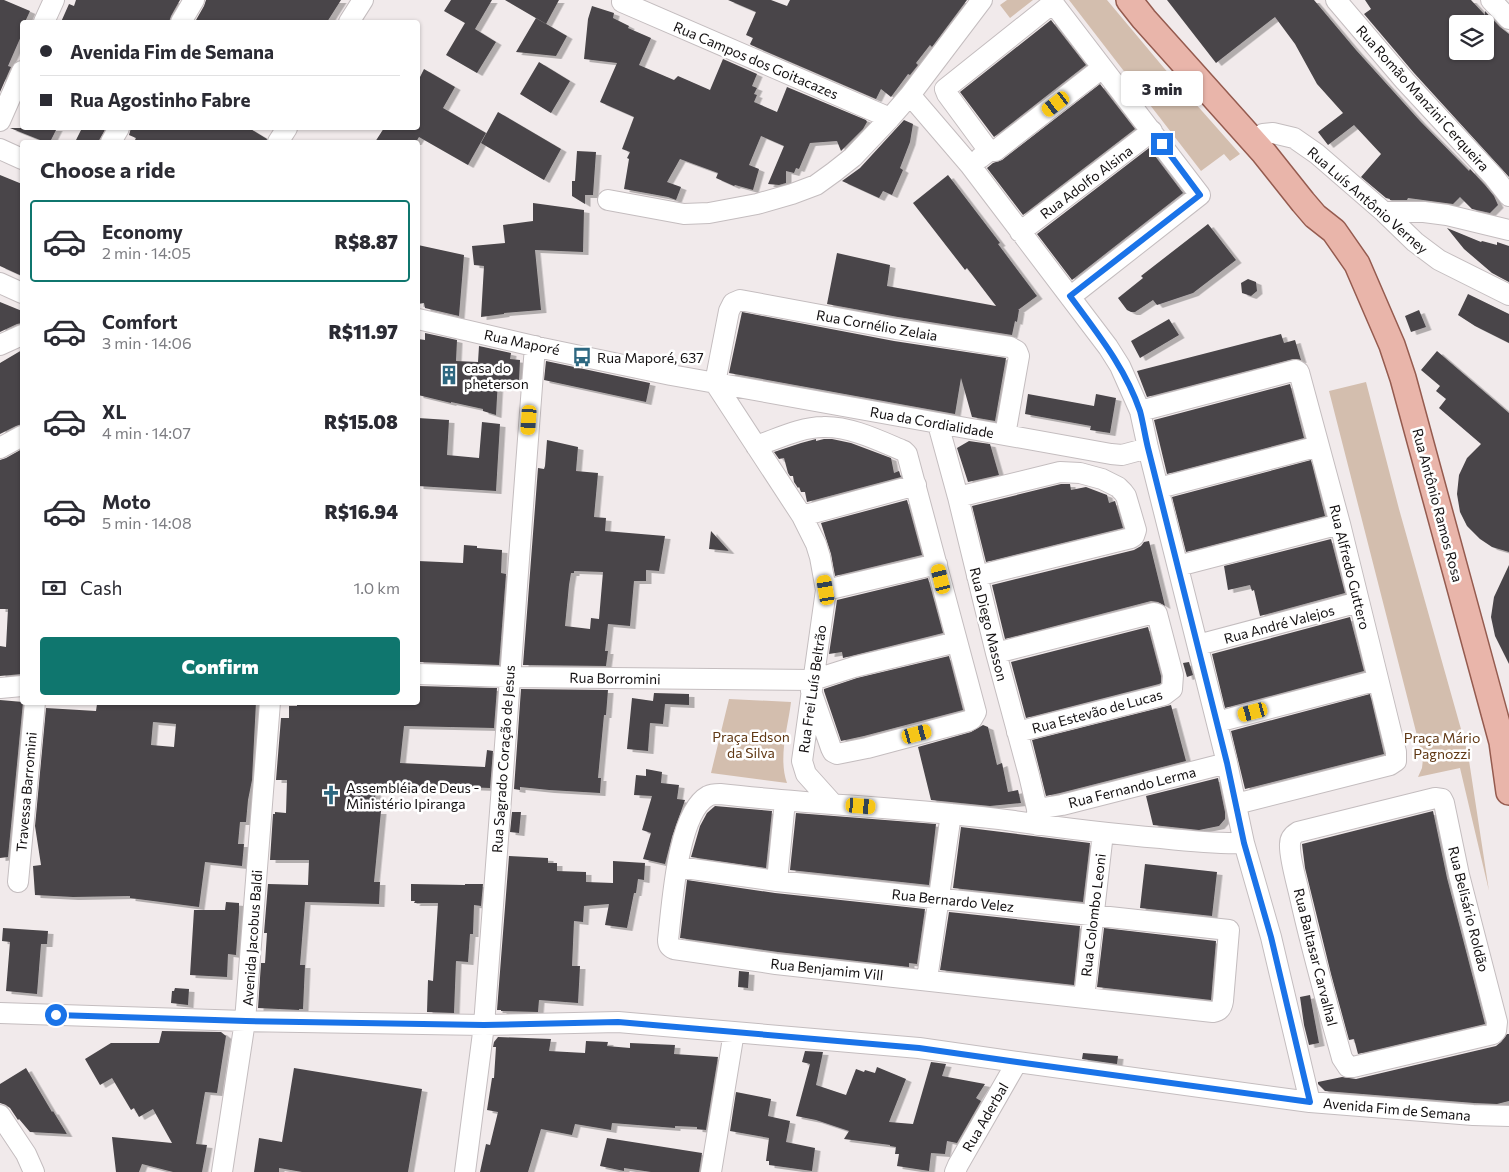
<!DOCTYPE html>
<html lang="en">
<head>
<meta charset="utf-8">
<style>
	:root { --surface:#fff; --page:#f7f7f7; --text:#2b2b33; --muted:#7c7c81; --line:#e1e1e2; --accent:#0f766e }
	body { margin:0; font-family:Commissioner,sans-serif; background:var(--page); color:var(--text); height:100vh; display:flex; flex-direction:column; font-size:19px; white-space:nowrap }
	* { box-sizing:border-box; margin:0 }
	p { font-size:16px; color:var(--muted) }
	.icon { flex:none; width:28px; height:28px; fill:none; stroke:currentColor; stroke-width:2; stroke-linecap:round; stroke-linejoin:round }
	.map { position:relative; flex:1; overflow:hidden }
	.sheet { position:absolute; left:20px; top:140px; width:400px; height:565px; display:flex; flex-direction:column; background:var(--surface); border-radius:5px; box-shadow:0 1px 4px #0004 }
	.sheet>* { flex:none }
	.hud { position:absolute; left:20px; top:20px; width:400px; height:110px; border-radius:5px; box-shadow:0 1px 4px #0004; display:grid; align-content:center; height:110px; padding:0 20px; background:var(--surface) }
	.buttons { position:absolute; left:1449px; top:15px; display:grid; gap:10px }
	.buttons a { display:grid; place-items:center; width:45px; height:45px; border-radius:5px; background:var(--surface); box-shadow:0 1px 4px #0004; font-size:25px }
	.end { position:absolute; width:22px; height:22px; margin:-11px; border:6px solid #1a73e8; background:#fff; box-shadow:0 0 0 2px #fff }
	.from { border-radius:50% }
	.bubble { position:absolute; height:35px; border-radius:5px; background:var(--surface); box-shadow:0 1px 4px #0004; font-size:16px; font-weight:800; line-height:35px; text-align:center }
	.car { position:absolute; width:15px; height:30px; margin:-15px -8px; border-radius:6px; box-shadow:0 0 4px 1px #0007; background:linear-gradient(#f5c518 24%,#345 0 40%,#f5c518 0 76%,#345 0 86%,#f5c518 0) }
	.hud b { display:flex; align-items:center; gap:18px; height:48px; font-size:19px }
	.hud b+b { border-top:1px solid var(--line) }
	.hud i { width:12px; height:12px; background:var(--text) }
	ul { padding:0; list-style:none }
	li { display:flex; align-items:center; gap:15px; height:82px; margin:0 10px 8px; padding:0 10px; border:2px solid transparent; border-radius:5px }
	li div { flex:1 }
	li b { display:block; font-size:19px }
	li em { font-style:normal; font-weight:800 }
	li.on { border-color:var(--accent) }
	li>.icon { width:45px; height:45px; stroke-width:1.5 }
	h2 { padding:0 20px; font-size:22px; line-height:60px }
	.pay { display:flex; align-items:center; gap:12px; height:55px; padding:0 20px; font-size:19px }
	.pay p { margin-inline-start:auto }
	.action { display:flex; gap:10px; margin-top:auto; padding:10px 20px }
	.action a { flex:1; height:58px; border-radius:5px; background:var(--accent); color:#fff; font-size:20px; font-weight:800; line-height:58px; text-align:center }
	.map>svg:first-child { display:block }
	.green { fill:#d3beae }
	.building { fill:#494548; fill-rule:evenodd; filter:url(#shadow) }
	.lines { fill:none; stroke-linecap:round; stroke-linejoin:round }
	.minor-casing { stroke:#c4bdbf; stroke-width:22 }
	.major-casing { stroke:#955b4f; stroke-width:28 }
	.minor { stroke:#fff; stroke-width:20 }
	.major { stroke:#e9b5aa; stroke-width:25 }
	.route { stroke:#1a73e8; stroke-width:6 }
	.labels { text-anchor:middle; dominant-baseline:central; stroke-width:5; stroke-linejoin:round; paint-order:stroke }
	.street-label { font-size:14px; fill:#131011; stroke:#fff }
	.poi-label { font-size:14px; fill:#131011; stroke:#fff; text-anchor:start }
	.park-label { font-size:14px; fill:#603814; stroke:#fff }
</style>
</head>
<body>
<div class="map">
<svg width="1509" height="1172" viewBox="0 0 1509 1172">
	<defs>
		<filter id="shadow"><feDropShadow dx="5.5" dy="3" stdDeviation="0" flood-color="#0004"/></filter>
	</defs>
	<rect width="100%" height="100%" fill="#f1eaeb"/>
	<path class="green" d="M1007 0H1033L1010 18 1000 5Z
		M1069 0H1107L1164 68 1240 154 1230 161 1224 154 1201 171Z
		M1366 382 1399 509 1468 754 1489 891 1460 768 1418 777 1422 768 1423 759 1329 391Z
		M729 699 791 702C788 727 778 758 787 783L711 773Z"/>
	<path class="building" d="M0 0H4L30 11 25 22H22V34L8 66 11 67 0 92Z
		M76 0H180L171 16 169 22H61L69 4 74 6Z
		M206 0H341L327 22H201L196 20 204 6Z
		M451 0H492L475 29 496 42 477 73 446 55 465 23 444 11Z
		M505 0H559L546 24Z
		M728 0H771L787 6 790 0H967L932 47 930 45 916 63 918 65 910 75 908 74 891 97 881 89 876 99 751 45 750 44 753 38 746 35 756 12Z
		M1167 0H1314L1356 50 1420 121 1469 171 1470 169 1485 185 1494 196 1498 205 1490 213 1472 209 1460 197 1453 204 1408 198 1407 200H1390V199L1386 198 1361 177 1381 154 1354 125 1328 145 1318 132 1343 113 1317 84 1295 44 1275 17 1216 63Z
		M1365 0H1471L1485 15V11L1500 27 1509 34V177L1414 73 1364 14 1371 9ZM1458 24H1485V51H1458Z
		M592 6 614 13 613 18 629 26 628 28 651 38 639 65 674 80 678 76 710 90 723 59 757 74 752 86 757 88 754 94 757 95 754 102 777 112 787 87 866 120 867 122 863 129 841 151 837 141 810 143 799 169 796 168 794 173 786 171V183L779 185 768 184 784 146 761 136 749 165 759 169 753 190 735 185 734 186 716 178 718 173 680 159 667 182 681 187 676 200 668 197 624 189 629 159 627 158 630 152 622 149 634 117 600 102 617 63 584 59 588 19Z
		M536 18 567 36 556 56 516 52Z
		M1051 20 1086 65 994 137 960 92Z
		M539 62 570 81 551 113 520 94Z
		M424 69 455 87 443 108 486 133 468 165 419 137 416 142H375L384 128H418V81Z
		M1100 84 1135 129 1023 215 987 168 993 163 1002 160Z
		M498 112 561 149 544 180 481 143Z
		M904 120 913 124 910 142 900 168 903 170 892 195 883 191 879 198 842 181 860 168Z
		M10 128H57L50 142H45Z
		M82 128H106L98 142H75Z
		M131 128H249L267 139 266 142H134L136 138 129 135Z
		M1149 148 1183 193 1072 280 1037 234Z
		M577 151 596 152 593 195H585V204L572 196V181H575Z
		M0 175 22 184V276L0 266Z
		M948 175 1000 243 998 244 1037 296 1018 310H1019L1017 322 1015 321 1012 335 898 317 827 304 837 253 890 265 887 286 996 306 967 268 965 270 913 203Z
		M533 203 584 210 583 252 535 250 541 310 504 313V314L481 317 484 266 474 265 472 246 505 243 503 225 533 221Z
		M1208 224 1236 260 1193 293 1157 305 1153 300 1135 312H1131L1127 310 1118 298 1143 278 1141 276Z
		M1447 228 1481 242 1482 241 1497 245V242L1509 246V282L1492 273 1464 249Z
		M418 245 464 255 459 316 425 308 424 303 418 304Z
		M1248 279 1256 282 1257 291 1251 296 1242 293 1241 283Z
		M1468 294 1509 314V343L1475 326 1458 315Z
		M0 302 22 311V323L17 324 0 332Z
		M1419 310 1426 327 1411 332 1405 316Z
		M742 312 894 341 1006 358 995 421 972 417 961 378 955 414 729 373Z
		M1169 319 1179 335 1140 358 1131 341Z
		M425 333 457 340 456 361 478 362 479 346 511 353 510 359 520 360 519 381 498 380 496 415 483 411V409L451 402V403L418 395V339L425 340Z
		M1281 334 1284 343 1295 340 1301 360 1293 359 1147 397 1137 371Z
		M22 350V424L16 426 0 434V363Z
		M1437 351 1509 413V552L1492 547 1480 539 1467 526 1460 512 1457 494 1459 475 1467 458 1481 444 1439 408 1446 399 1436 391 1440 386 1421 370Z
		M546 361 650 383 646 402 544 380Z
		M1290 384 1304 438 1167 474 1154 420Z
		M1028 394 1094 406 1096 394 1116 398 1110 433 1090 430 1091 426 1025 414Z
		M418 418 449 420 447 455 479 458 482 422 500 424 496 491 418 486Z
		M816 439V441L824 439H832L851 443 891 458 894 473 899 471 901 477 807 502 805 492H801L799 487 798 488 794 482 793 476H790L788 473 784 458 779 459 774 452 801 443Z
		M547 440 578 447 576 471 598 473 594 517 606 518 605 531 665 536 659 571 646 570V581H634L630 626 608 624 605 651H608L606 666 523 665 538 468 544 469 545 466ZM574 571 603 572 599 619 591 618 590 629 565 626 569 585 571 573H574Z
		M969 441 990 444 999 475 968 482 957 448Z
		M22 449V674L0 676V646L6 647 8 609H0V460L6 458Z
		M1311 460 1325 516 1186 552 1172 497Z
		M1061 484H1070L1071 490 1086 487 1107 495 1109 503 1115 501 1123 528 986 562 972 506Z
		M907 500 922 555 835 576 831 554 821 523Z
		M711 531 729 551 709 549Z
		M1331 539 1345 593 1260 616 1254 590 1252 591 1250 585 1228 590 1224 566Z
		M1149 541 1165 606 1158 602 1151 601 1005 639 992 585 1134 550 1141 546 1144 542Z
		M464 545 477 546V548L502 550 501 573 506 574 499 665 418 662V561L463 563Z
		M1509 565V664L1495 636 1491 617 1494 597Z
		M928 578 943 633 843 658 842 652 829 654 837 600Z
		M1350 617 1364 671 1225 708 1212 654Z
		M1148 627 1161 676V683L1159 684 1026 718 1011 662Z
		M949 656 963 710 864 736 841 741 824 691V689L857 678Z
		M1189 662 1193 675 1187 677 1183 663Z
		M418 686 497 688 494 728 404 726 400 763 485 767 487 750 493 751 490 788 439 786 438 789 376 787 374 811H381L374 882H380L379 904 305 902 300 965H305L303 1009H299V1010L258 1008 261 963H265L267 933H264L268 884 308 885 309 860H270L273 814H275V812L286 813 287 780H276L281 718H289V706H297V702H418Z
		M521 689 608 690 606 715H604L598 778H601L600 793 549 790 520 787V790L514 789Z
		M654 693 689 694V705L665 704 663 724 650 723 648 751 627 749 632 698 653 701Z
		M1370 694 1384 754 1245 789 1231 731Z
		M0 700 23 702 8 857 0 858Z
		M102 702H256L252 780 248 800 246 822H240L238 844H244L242 866 205 862 199 907 130 898V896L73 897 35 895 33 866 41 865 35 826 46 708 96 711 97 704H102ZM153 722 176 724 174 747 151 745Z
		M1171 705 1186 761 1060 793 1046 796 1032 740Z
		M983 725 988 727 997 765 1002 763 1008 792 1018 790 1021 803 990 806 931 800 918 747 971 732Z
		M646 769 662 772 661 783 679 785 677 799 685 800 672 837 665 864 643 859 651 833 642 830 652 796 634 795 636 775 646 776Z
		M1218 778 1225 812V819L1219 826 1199 830 1153 825 1146 796Z
		M715 806 772 811 766 868 691 857 700 826 707 813Z
		M1433 811 1447 878 1485 1024 1358 1054 1354 1039 1349 1040 1331 974 1305 868 1302 844Z
		M512 812H521L519 833 510 832Z
		M796 813 936 824 929 885 790 870Z
		M961 827 1090 843 1083 902 953 888Z
		M509 856 548 858V863H557V871L586 872V882L613 883V861L645 863 644 880 638 879 636 893H634L627 928 605 925 609 904 584 906 583 922 574 921 572 966H580L578 1003 539 1000 538 1012 501 1011V1010H497Z
		M1145 864 1217 872 1212 916 1140 908Z
		M687 880 775 893 925 909 917 964 909 963V967L778 952 680 938Z
		M411 884 465 885V884H483L481 906 474 905 473 934H470L468 962 456 961 454 1013 427 1012 428 980 433 981 438 903H414L415 901H411Z
		M226 902 239 903V912L236 955 228 954 227 977 190 975 194 910H225Z
		M949 912 1080 926 1074 985 940 970Z
		M3 928 48 931 47 944H41L37 994 6 991 10 942 2 941Z
		M1104 928 1216 941 1211 1000 1097 987Z
		M739 971 749 972 748 988 738 987Z
		M175 988 189 989 188 1005 171 1003 172 991H174Z
		M1310 995 1319 1043 1309 1045 1304 1025 1300 997Z
		M162 1031 221 1032 226 1036 217 1093 205 1092 196 1144 207 1145 202 1172H173L142 1164 139 1172H116L112 1137 172 1143 153 1109 139 1117 134 1108 131 1110 112 1078 100 1085 85 1059 111 1043H159Z
		M1507 1034H1509V1101L1497 1104 1474 1103 1325 1091 1318 1084V1082L1342 1077 1356 1079 1496 1046 1501 1042Z
		M498 1037 551 1039 549 1051 585 1053 586 1041 608 1042 607 1046 630 1048V1043L675 1045 674 1054 718 1057 706 1130 697 1129V1127L675 1126V1128L612 1123 611 1130 575 1124 572 1135 541 1129 528 1172H480L486 1144 490 1145 498 1112 487 1110 492 1078H494L496 1047H493L494 1042Z
		M805 1051 823 1052 816 1085 846 1095 856 1069 864 1072 865 1070 875 1073 877 1067 906 1079 889 1122 913 1124 931 1062 946 1064 942 1076 985 1084 976 1098 981 1101 957 1143 947 1141 945 1154 931 1153 929 1171 897 1166 899 1154H895L896 1147 890 1146V1145L844 1139 849 1131 816 1120 796 1116 810 1064 802 1062Z
		M1083 1053 1118 1056 1117 1064 1082 1059Z
		M26 1068 52 1112 53 1111 67 1134 30 1132 19 1119 18 1120 10 1108 6 1105 0 1103V1084Z
		M294 1068 422 1089 408 1172H302L279 1168V1172H254L259 1138 282 1142Z
		M736 1092 771 1099 768 1116 790 1121 786 1142 815 1148 812 1171 769 1165V1161H766L769 1138 730 1131Z
		M607 1138 702 1153 699 1172H651L624 1168V1171L600 1166Z"/>
	<g class="lines">
		<defs>
			<path id="minor" d="M1336 0 1405 81 1494 177 1509 196
				M1491 0 1509 19
				M622 2 890 118
				M44 22 54 0
				M181 22 194 0
				M349 22 363 0
				M910 95 970 165 1108 347 1120 366 1140 411 1148 448 1227 763 1244 843 1271 937 1310 1102
				M0 121 22 71
				M111 142 119 128
				M278 142 287 128
				M1254 142 1263 134 1273 133 1294 138 1317 154 1384 212 1415 242 1439 260 1509 295
				M0 149 22 159
				M989 151 947 94 945 89 1053 3 1200 195 1070 297
				M980 158 989 151H995L1102 68
				M608 200 684 214 709 213 757 204 792 194 816 185 834 172 853 157 890 118 910 95 982 0
				M1384 212H1424L1447 215 1509 230
				M1020 232 1152 131
				M0 283 22 293
				M418 319 542 348 671 375 1111 454 1122 455 1148 448
				M0 345 22 335
				M715 383 802 516 816 544 820 557 826 590 802 761 806 774 833 804
				M715 383 729 311 733 303 740 300 896 329 1010 347 1017 351 1019 356 1005 435
				M1140 411 1296 370 1299 372 1340 524 1396 752V761L1390 765 1236 804
				M938 424 958 497 996 653 1029 775 1037 809 1038 825
				M756 446C777 439 801 427 823 427 850 426 880 441 904 451L907 454 976 712 972 719 968 721 867 748 837 754 833 752 831 748 811 691
				M0 448 22 436
				M1159 488 1319 446
				M958 497 1060 472 1080 473 1102 479 1118 487 1123 492 1126 496 1136 530 1134 536 1131 538 977 576
				M802 516 916 485
				M1178 566 1340 524
				M826 590 937 564
				M1198 645 1359 602
				M996 653 1154 613 1157 614 1173 675 1172 689 1164 695 1017 732
				M418 674 509 677 813 680 854 667 957 642
				M0 688 22 686
				M1217 722 1378 680
				M1435 798 1442 799 1444 803 1459 875 1497 1022 1496 1031 1493 1034 1353 1067H1348L1342 1058C1327 1004 1312 951 1300 897 1297 883 1289 857 1290 844 1290 838 1293 835 1298 832Z
				M1037 809 1062 805 1227 763
				M678 867 777 881 1229 930 1223 1001C1222 1008 1220 1011 1213 1012L776 964 674 949C669 947 668 945 668 940 672 907 677 813 708 796 712 794 716 794 720 794 818 805 916 808 1014 821 1063 828 1112 834 1161 838 1189 841 1216 844 1244 843
				M777 881 785 801
				M18 882 35 702
				M927 979 951 814
				M1084 998 1103 833
				M0 1013 245 1021 484 1025 618 1022 919 1048 1017 1062 1310 1102 1473 1115 1509 1116
				M0 1115 26 1154 34 1172
				M222 1172 245 1021 270 702
				M465 1172 484 1025 535 346
				M711 1172 734 1032
				M955 1172 958 1165 1017 1062"/>
			<path id="major" d="M1129 0 1144 19 1264 153 1303 202 1315 216 1334 231 1357 264 1392 345 1403 378 1502 742 1509 792"/>
		</defs>
		<use href="#minor" class="minor-casing"/>
		<use href="#major" class="major-casing"/>
		<use href="#minor" class="minor"/>
		<use href="#major" class="major"/>
	</g>
	<g class="lines">
		<path class="route" d="M56 1015 246 1021 484 1025 618 1022 919 1048 1017 1062 1310 1102 1271 937 1244 843 1227 763 1148 448C1145 436 1143 422 1140 411 1125 367 1097 333 1070 296L1200 195 1162 144"/>
	</g>
	<defs>
		<symbol id="bus-bare" viewBox="-9 -9 18 18"><path d="M-5-6H5V4H4V6H2V4H-2V6H-4V4H-5ZM-3.5-4V0h7V-4ZM-3.5 1.2v1.5H-2V1.2ZM2 1.2v1.5H3.5V1.2Z" fill="#2d6780" stroke="#fff" stroke-width="2.5" paint-order="stroke"/></symbol>
		<symbol id="building-bare" viewBox="-9 -9 18 18"><path d="M-4-6H4V6H1V3H-1V6H-4ZM-2.5-4.3h1.7v1.8h-1.7ZM.8-4.3h1.7v1.8H.8ZM-2.5-1h1.7V.8h-1.7ZM.8-1h1.7V.8H.8Z" fill="#2d6780" stroke="#fff" stroke-width="2.5" paint-order="stroke"/></symbol>
		<symbol id="church-bare" viewBox="-9 -9 18 18"><path d="M-1.2-6h2.4v3.5h3.3v2.4h-3.3V6h-2.4V-.1h-3.3v-2.4h3.3Z" fill="#2d6780" stroke="#fff" stroke-width="2.5" paint-order="stroke"/></symbol>
	</defs>
	<g fill-rule="evenodd">
		<use href="#bus-bare" x="568" y="343" width="28" height="28"/>
		<use href="#building-bare" x="435" y="361" width="28" height="28"/>
		<use href="#church-bare" x="317" y="781" width="28" height="28"/>
	</g>
	<g class="labels">
		<g class="street-label">
			<text transform="translate(756 60) rotate(23)">Rua Campos dos Goitacazes</text>
			<text transform="translate(1423 98) rotate(48)">Rua Romão Manzini Cerqueira</text>
			<text transform="translate(1086 182) rotate(-37)">Rua Adolfo Alsina</text>
			<text transform="translate(1368 200) rotate(41)">Rua Luís Antônio Verney</text>
			<text transform="translate(877 325) rotate(10)">Rua Cornélio Zelaia</text>
			<text transform="translate(522 342) rotate(12)">Rua Maporé</text>
			<text transform="translate(932 422) rotate(10)">Rua da Cordialidade</text>
			<text transform="translate(1438 505) rotate(75)">Rua Antônio Ramos Rosa</text>
			<text transform="translate(1350 567) rotate(76)">Rua Alfredo Guttero</text>
			<text transform="translate(989 624) rotate(76)">Rua Diego Masson</text>
			<text transform="translate(1279 624) rotate(-15)">Rua André Valejos</text>
			<text transform="translate(615 678) rotate(1)">Rua Borromini</text>
			<text transform="translate(812 689) rotate(-82)">Rua Frei Luís Beltrão</text>
			<text transform="translate(1097 711) rotate(-15)">Rua Estevão de Lucas</text>
			<text transform="translate(503 759) rotate(-86)">Rua Sagrado Coração de Jesus</text>
			<text transform="translate(1132 787) rotate(-14)">Rua Fernando Lerma</text>
			<text transform="translate(26 792) rotate(-85)">Travessa Barromini</text>
			<text transform="translate(953 900) rotate(6)">Rua Bernardo Velez</text>
			<text transform="translate(1469 909) rotate(76)">Rua Belisário Roldão</text>
			<text transform="translate(1093 915) rotate(-83)">Rua Colombo Leoni</text>
			<text transform="translate(252 938) rotate(-86)">Avenida Jacobus Baldi</text>
			<text transform="translate(1316 957) rotate(76)">Rua Baltasar Carvalhal</text>
			<text transform="translate(827 969) rotate(6)">Rua Benjamim Vill</text>
			<text transform="translate(1397 1109) rotate(5)">Avenida Fim de Semana</text>
			<text transform="translate(985 1117) rotate(-60)">Rua Aderbal</text>
		</g>
		<g class="poi-label">
			<text x="597" y="357">Rua Maporé, 637</text>
			<text x="464" y="367">casa do<tspan x="464" dy="16">pheterson</tspan></text>
			<text x="346" y="787">Assembléia de Deus -<tspan x="346" dy="16">Ministério Ipiranga</tspan></text>
		</g>
		<g class="park-label">
			<text x="751" y="736">Praça Edson<tspan x="751" dy="16">da Silva</tspan></text>
			<text x="1442" y="737">Praça Mário<tspan x="1442" dy="16">Pagnozzi</tspan></text>
		</g>
	</g>
</svg>
<div class="buttons">
<a><svg class="icon" aria-label="layers" viewBox="0 0 24 24"><path d="M12 4l9 5-9 5-9-5zM3 14l9 5 9-5"/></svg></a>
</div>
<i class="end from" style="left:56px;top:1015px"></i>
<i class="end" style="left:1162px;top:144px"></i>
<div class="bubble" style="left:1121px;top:71px;width:82px">3 min</div>
<i class="car" style="left:1056px;top:104px;rotate:232deg"></i>
<i class="car" style="left:529px;top:420px;rotate:184deg"></i>
<i class="car" style="left:941px;top:579px;rotate:346deg"></i>
<i class="car" style="left:826px;top:590px;rotate:350deg"></i>
<i class="car" style="left:1253px;top:712px;rotate:255deg"></i>
<i class="car" style="left:917px;top:734px;rotate:75deg"></i>
<i class="car" style="left:861px;top:806px;rotate:95deg"></i>
<div class="hud">
<b><i class="from"></i>Avenida Fim de Semana</b>
<b><i></i>Rua Agostinho Fabre</b>
</div>
<section class="sheet">
<h2>Choose a ride</h2>
<ul>
<li class="on"><svg class="icon" aria-label="car" viewBox="0 0 24 24"><path d="M5 17H2v-5l4-1 3-4h7l3 4 3 1v5h-3M9 17h6M6 11h13"/><circle cx="7" cy="17" r="2"/><circle cx="17" cy="17" r="2"/></svg><div><b>Economy</b><p>2 min · 14:05</p></div><em>R$8.87</em></li>
<li><svg class="icon" aria-label="car" viewBox="0 0 24 24"><path d="M5 17H2v-5l4-1 3-4h7l3 4 3 1v5h-3M9 17h6M6 11h13"/><circle cx="7" cy="17" r="2"/><circle cx="17" cy="17" r="2"/></svg><div><b>Comfort</b><p>3 min · 14:06</p></div><em>R$11.97</em></li>
<li><svg class="icon" aria-label="car" viewBox="0 0 24 24"><path d="M5 17H2v-5l4-1 3-4h7l3 4 3 1v5h-3M9 17h6M6 11h13"/><circle cx="7" cy="17" r="2"/><circle cx="17" cy="17" r="2"/></svg><div><b>XL</b><p>4 min · 14:07</p></div><em>R$15.08</em></li>
<li><svg class="icon" aria-label="car" viewBox="0 0 24 24"><path d="M5 17H2v-5l4-1 3-4h7l3 4 3 1v5h-3M9 17h6M6 11h13"/><circle cx="7" cy="17" r="2"/><circle cx="17" cy="17" r="2"/></svg><div><b>Moto</b><p>5 min · 14:08</p></div><em>R$16.94</em></li>
</ul>
<div class="pay"><svg class="icon" aria-label="cash" viewBox="0 0 24 24"><path d="M3 7h18v10H3z"/><circle cx="12" cy="12" r="2"/></svg>Cash<p>1.0 km</p></div>
<div class="action"><a>Confirm</a></div>
</section>
</div>
</body>
</html>
